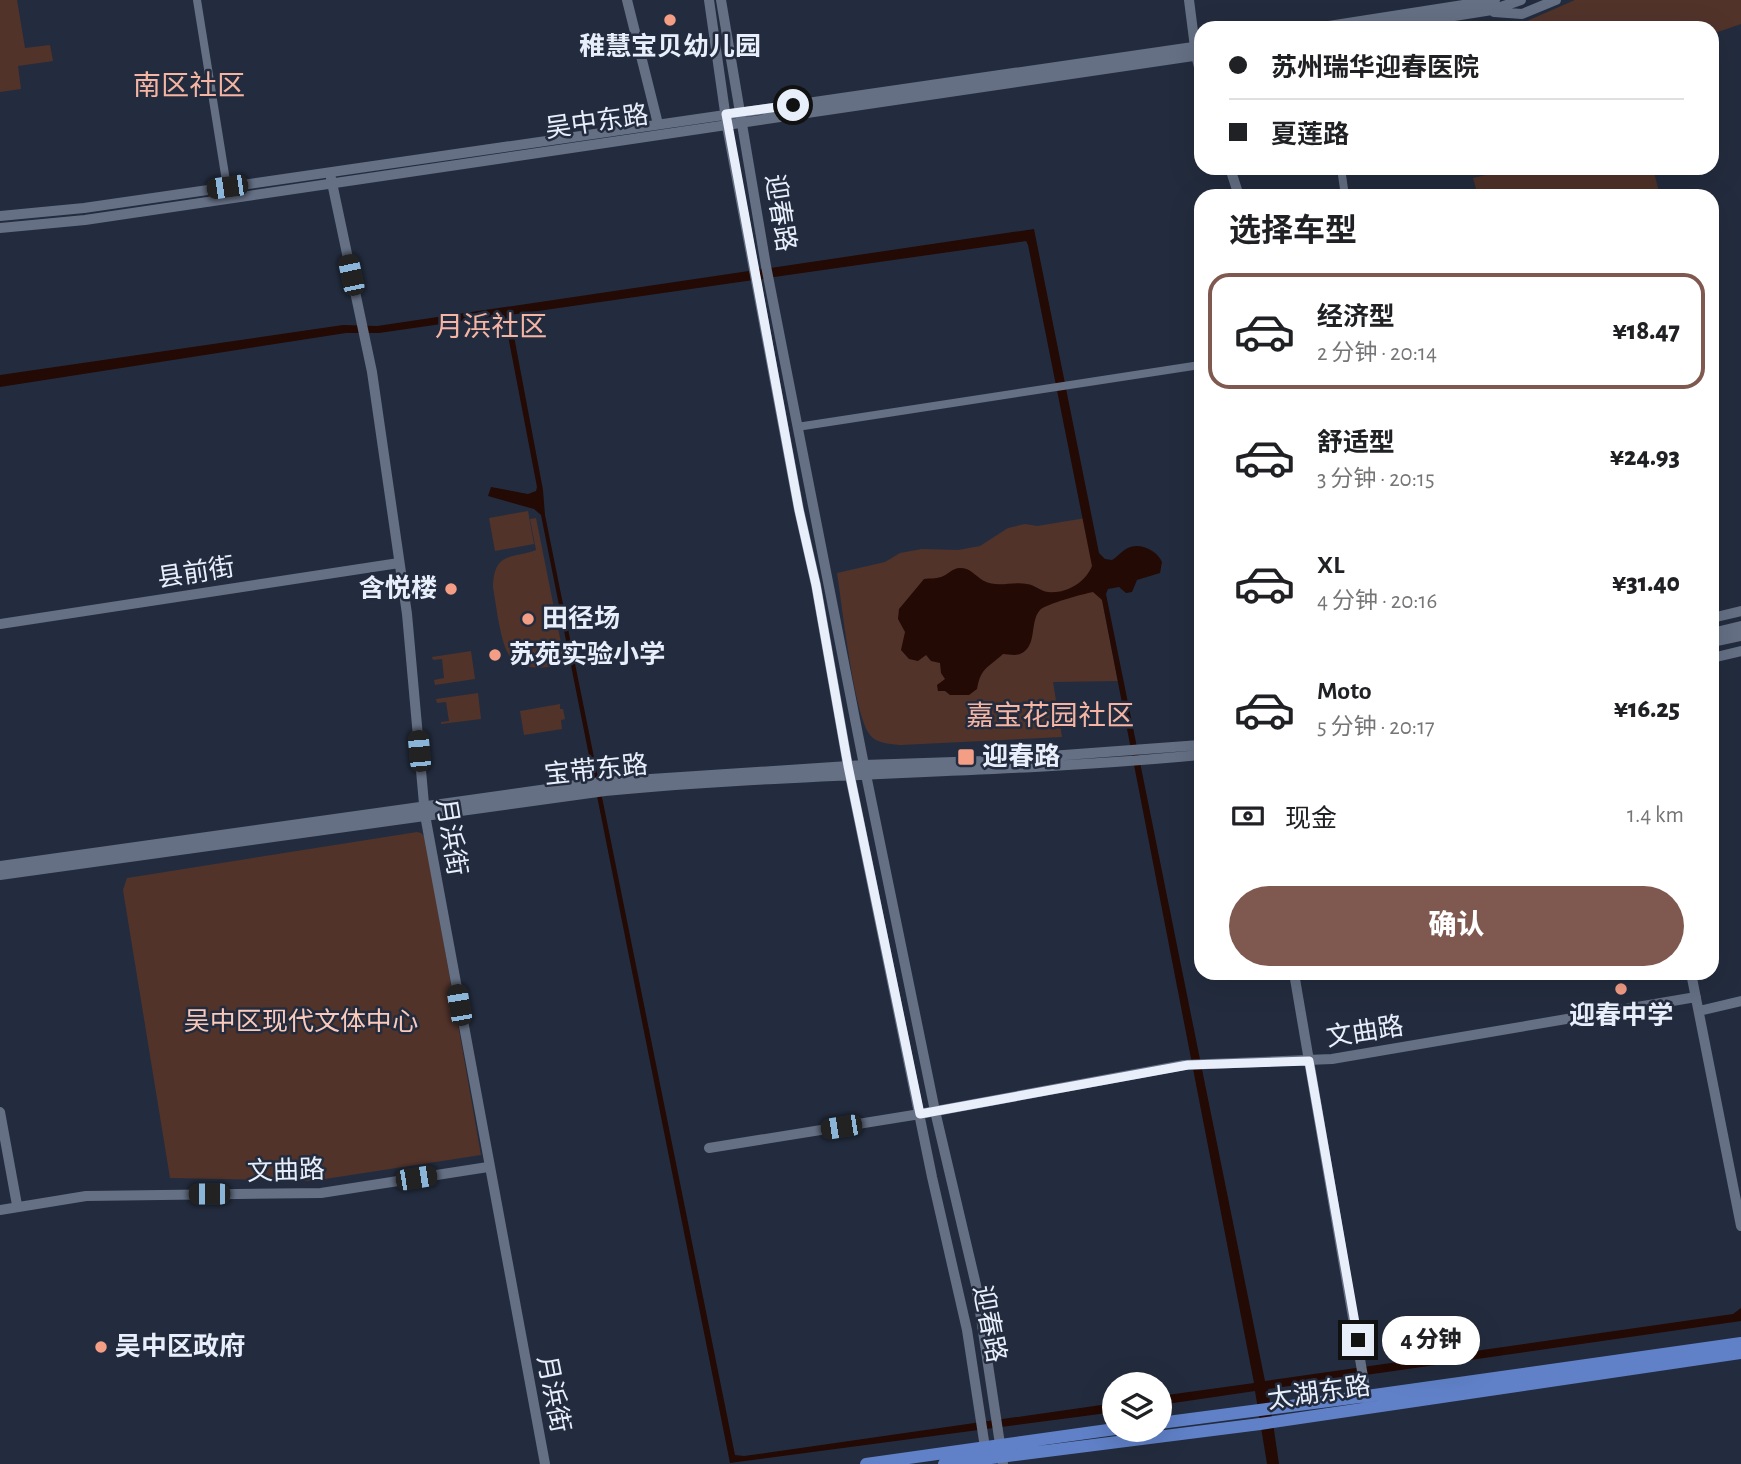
<!DOCTYPE html>
<html lang="zh">
<head>
<meta charset="utf-8">
<style>
	:root { --surface:#fff; --page:#f6f6f6; --text:#202124; --muted:#757577; --line:#e0e0e0; --accent:#7f5950 }
	body { margin:0; font-family:"Alegreya Sans","Noto Sans SC",sans-serif; background:var(--page); color:var(--text); height:100vh; display:flex; flex-direction:column; font-size:26px; white-space:nowrap }
	* { box-sizing:border-box; margin:0 }
	p { font-size:23px; color:var(--muted) }
	.icon { flex:none; width:38px; height:38px; fill:none; stroke:currentColor; stroke-width:2; stroke-linecap:round; stroke-linejoin:round }
	.map { position:relative; flex:1; overflow:hidden }
	.sheet { position:absolute; left:1194px; top:189px; width:525px; height:791px; display:flex; flex-direction:column; background:var(--surface); border-radius:21px; box-shadow:0 7px 28px #0002 }
	.sheet>* { flex:none }
	.guide { position:absolute; left:1194px; top:21px; width:525px; height:154px; border-radius:21px; box-shadow:0 7px 28px #0002; display:grid; align-content:center; height:154px; padding:0 35px; background:var(--surface) }
	.fabs { position:absolute; left:1102px; top:1372px; display:grid; gap:14px }
	.fabs a { display:grid; place-items:center; width:70px; height:70px; border-radius:50%; background:var(--surface); box-shadow:0 7px 28px #0002; font-size:35px }
	.end { position:absolute; width:32px; height:32px; margin:-16px; border:9px solid #e8effb; background:#111; box-shadow:0 0 0 4px #111 }
	.from { border-radius:50% }
	.bubble { position:absolute; height:49px; border-radius:24px; background:var(--surface); box-shadow:0 7px 28px #0002; font-size:23px; font-weight:800; line-height:49px; text-align:center }
	.car { position:absolute; width:21px; height:42px; margin:-21px -10px; border-radius:9px; box-shadow:0 0 5px 2px #0007; background:linear-gradient(#222 24%,#8ab4d8 0 40%,#222 0 76%,#8ab4d8 0 86%,#222 0) }
	.guide b { display:flex; align-items:center; gap:24px; height:66px; font-size:26px }
	.guide b+b { border-top:2px solid var(--line) }
	.guide i { width:18px; height:18px; background:var(--text) }
	ul { padding:0; list-style:none }
	li { display:flex; align-items:center; gap:21px; height:116px; margin:0 14px 10px; padding:0 21px; border:4px solid transparent; border-radius:21px }
	li div { flex:1 }
	li b { display:block; font-size:26px }
	li em { font-style:normal; font-weight:800 }
	li.current { border-color:var(--accent) }
	li>.icon { width:63px; height:63px; stroke-width:1.5 }
	h2 { padding:0 35px; font-size:32px; line-height:84px }
	.pay { display:flex; align-items:center; gap:18px; height:77px; padding:0 35px; font-size:26px }
	.pay p { margin-inline-start:auto }
	.cta { display:flex; gap:14px; margin-top:auto; padding:14px 35px }
	.cta a { flex:1; height:80px; border-radius:42px; background:var(--accent); color:#fff; font-size:28px; font-weight:800; line-height:80px; text-align:center }
	.map>svg:first-child { display:block }
	.green { fill:#51332a }
	.water { fill:#230a04 }
	.lines { fill:none; stroke-linecap:round; stroke-linejoin:round }
	.minor { stroke:#657085; stroke-width:8 }
	.tertiary { stroke:#657085; stroke-width:10 }
	.secondary { stroke:#657085; stroke-width:10 }
	.primary { stroke:#6081c8; stroke-width:12 }
	.route { stroke:#e8effb; stroke-width:9 }
	.poi-dot { fill:#f49e86; stroke:#232c3e; stroke-width:2.5 }
	.labels { text-anchor:middle; dominant-baseline:central; stroke-width:5; stroke-linejoin:round; paint-order:stroke }
	.poi-label { font-size:26px; font-weight:bold; fill:#e8effb; stroke:#232c3e; text-anchor:start }
	.street-label { font-size:26px; fill:#e8effb; stroke:#232c3e }
	.park-label { font-size:26px; fill:#fbc9ba; stroke:#232c3e }
	.neighbourhood-label { font-size:28px; fill:#f6b5a3; stroke:#232c3e }
</style>
</head>
<body>
<div class="map">
<svg width="1741" height="1464" viewBox="0 0 1741 1464">
	<rect width="100%" height="100%" fill="#232c3e"/>
	<path class="green" d="M0 0H17L25 48 50 45 53 61 18 66 21 89 0 92Z
		M1575 0H1741V24L1712 34V28H1511Z
		M1490 168H1653L1660 196H1478L1473 178 1491 174Z
		M528 511 534 544 495 551 489 518Z
		M536 518 565 663C549 669 518 672 508 653 500 639 496 604 493 587 494 551 512 559 536 550L530 519Z
		M1086 518 1118 681 1053 682 1062 737 901 745C891 744 877 744 870 735 854 715 842 604 837 573L885 562 900 553 922 549 958 550 980 546 1008 528 1025 524 1037 526Z
		M471 651 475 679 435 685 434 680 444 678 442 659 433 660 432 657Z
		M478 693 481 719 441 724V722L449 721 446 702 437 703 436 699Z
		M560 704V709H563L565 719 561 720 562 729 524 735 520 711Z
		M417 832 421 833 425 837 481 1155 312 1181 170 1178 123 890 127 878Z"/>
	<path class="water" d="M1034 229 1099 553 1105 559 1112 560C1117 557 1121 552 1126 549 1138 541 1157 550 1162 562L1160 573 1137 580 1132 592 1126 593 1119 587 1108 589 1106 594 1265 1381 1733 1314 1741 1308V1321L1268 1389 1279 1464H1267L1255 1391 1160 1405V1396L1254 1383 1102 600 1093 592C1083 594 1046 604 1040 610 1029 622 1038 647 1020 654 1015 656 1008 654 1003 654 988 668 981 667 977 689L969 695H950L945 691H938L937 685 945 679 941 673 940 663 931 661 926 655 918 661 909 659 901 650 905 632 898 619 899 609 924 579C930 578 935 579 941 577 948 575 952 568 960 568 971 568 975 576 984 581 997 588 1013 581 1027 584 1035 585 1040 591 1048 592 1066 594 1085 583 1092 566L1028 245 1026 241 510 315 543 490 545 515 735 1455 744 1456 1115 1403V1412L730 1463 541 515 534 509 488 496 491 487 528 494 536 491 537 487 504 315 379 333H346L0 387V375L343 325 377 326Z"/>
	<g class="lines">
		<path class="minor" d="M197 0 227 187
			M1341 168 1345 196
			M797 427 1200 365"/>
		<path class="tertiary" d="M627 0 658 124
			M1189 0 1196 55 1200 71
			M1230 168 1239 196
			M331 178 372 372 407 614 425 815 545 1464
			M0 624 399 563
			M1294 973 1367 1400
			M1691 973 1741 1226
			M1699 1011 1741 1001
			M0 1112 17 1205
			M709 1148 920 1114 1184 1065 1332 1059 1696 997
			M0 1210 86 1196 321 1193 488 1167"/>
		<path class="secondary" d="M709 0 727 126 799 510 816 585 848 766 932 1177 967 1330 986 1454
			M721 0 766 266 864 765 935 1111 976 1285 1003 1464
			M1494 12 1522 14 1556 0
			M1316 28 1495 0
			M1378 28 1492 10 1521 0
			M0 216 84 208 1200 46
			M0 228 85 220 1200 55
			M1712 618 1741 611
			M1712 633 1741 626
			M1712 642 1741 636
			M1712 658 1741 651
			M0 866 590 783 864 765 984 761 1200 745
			M0 875 605 791C803 772 1002 774 1200 755"/>
		<path class="primary" d="M1160 1423 1367 1396 1741 1343
			M866 1464 1115 1429
			M944 1464 1260 1424 1741 1353"/>
	</g>
	<g class="lines">
		<path class="route" d="M793 105 726 114 799 510 816 585 848 766 920 1114 1188 1065 1309 1061 1358 1340"/>
	</g>
	<g class="poi-dot">
		<circle cx="670" cy="20" r="7"/>
		<circle cx="451" cy="589" r="7"/>
		<circle cx="528" cy="619" r="7"/>
		<circle cx="495" cy="655" r="7"/>
		<rect x="957" y="748" width="18" height="18" rx="3.5"/>
		<circle cx="1621" cy="989" r="7"/>
		<circle cx="101" cy="1347" r="7"/>
	</g>
	<g class="labels">
		<g class="poi-label">
			<text x="670" y="47" text-anchor="middle">稚慧宝贝幼儿园</text>
			<text x="437" y="589" text-anchor="end">含悦楼</text>
			<text x="542" y="619">田径场</text>
			<text x="509" y="655">苏苑实验小学</text>
			<text x="982" y="757">迎春路</text>
			<text x="1621" y="1016" text-anchor="middle">迎春中学</text>
			<text x="115" y="1347">吴中区政府</text>
		</g>
		<g class="street-label">
			<text transform="translate(597 122) rotate(-8)">吴中东路</text>
			<text transform="translate(780 213) rotate(81)">迎春路</text>
			<text transform="translate(196 573) rotate(-9)">县前街</text>
			<text transform="translate(596 770) rotate(-6)">宝带东路</text>
			<text transform="translate(451 837) rotate(81)">月浜街</text>
			<text transform="translate(1365 1032) rotate(-9)">文曲路</text>
			<text transform="translate(286 1171) rotate(-2)">文曲路</text>
			<text transform="translate(989 1324) rotate(79)">迎春路</text>
			<text transform="translate(1319 1393) rotate(-8)">太湖东路</text>
			<text transform="translate(553 1394) rotate(79)">月浜街</text>
		</g>
		<g class="park-label">
			<text x="301" y="1022">吴中区现代文体中心</text>
		</g>
		<g class="neighbourhood-label">
			<text x="189" y="87">南区社区</text>
			<text x="491" y="328">月浜社区</text>
			<text x="1050" y="717">嘉宝花园社区</text>
		</g>
	</g>
</svg>
<div class="fabs">
<a><svg class="icon" aria-label="layers" viewBox="0 0 24 24"><path d="M12 4l9 5-9 5-9-5zM3 14l9 5 9-5"/></svg></a>
</div>
<i class="end from" style="left:793px;top:105px"></i>
<i class="end" style="left:1358px;top:1340px"></i>
<div class="bubble" style="left:1382px;top:1316px;width:98px">4 分钟</div>
<i class="car" style="left:227px;top:187px;rotate:262deg"></i>
<i class="car" style="left:351px;top:275px;rotate:348deg"></i>
<i class="car" style="left:419px;top:751px;rotate:355deg"></i>
<i class="car" style="left:459px;top:1005px;rotate:350deg"></i>
<i class="car" style="left:841px;top:1127px;rotate:261deg"></i>
<i class="car" style="left:416px;top:1178px;rotate:81deg"></i>
<i class="car" style="left:209px;top:1194px;rotate:270deg"></i>
<div class="guide">
<b><i class="from"></i>苏州瑞华迎春医院</b>
<b><i></i>夏莲路</b>
</div>
<section class="sheet">
<h2>选择车型</h2>
<ul>
<li class="current"><svg class="icon" aria-label="car" viewBox="0 0 24 24"><path d="M5 17H2v-5l4-1 3-4h7l3 4 3 1v5h-3M9 17h6M6 11h13"/><circle cx="7" cy="17" r="2"/><circle cx="17" cy="17" r="2"/></svg><div><b>经济型</b><p>2 分钟 · 20:14</p></div><em>¥18.47</em></li>
<li><svg class="icon" aria-label="car" viewBox="0 0 24 24"><path d="M5 17H2v-5l4-1 3-4h7l3 4 3 1v5h-3M9 17h6M6 11h13"/><circle cx="7" cy="17" r="2"/><circle cx="17" cy="17" r="2"/></svg><div><b>舒适型</b><p>3 分钟 · 20:15</p></div><em>¥24.93</em></li>
<li><svg class="icon" aria-label="car" viewBox="0 0 24 24"><path d="M5 17H2v-5l4-1 3-4h7l3 4 3 1v5h-3M9 17h6M6 11h13"/><circle cx="7" cy="17" r="2"/><circle cx="17" cy="17" r="2"/></svg><div><b>XL</b><p>4 分钟 · 20:16</p></div><em>¥31.40</em></li>
<li><svg class="icon" aria-label="car" viewBox="0 0 24 24"><path d="M5 17H2v-5l4-1 3-4h7l3 4 3 1v5h-3M9 17h6M6 11h13"/><circle cx="7" cy="17" r="2"/><circle cx="17" cy="17" r="2"/></svg><div><b>Moto</b><p>5 分钟 · 20:17</p></div><em>¥16.25</em></li>
</ul>
<div class="pay"><svg class="icon" aria-label="cash" viewBox="0 0 24 24"><path d="M3 7h18v10H3z"/><circle cx="12" cy="12" r="2"/></svg>现金<p>1.4 km</p></div>
<div class="cta"><a>确认</a></div>
</section>
</div>
</body>
</html>
